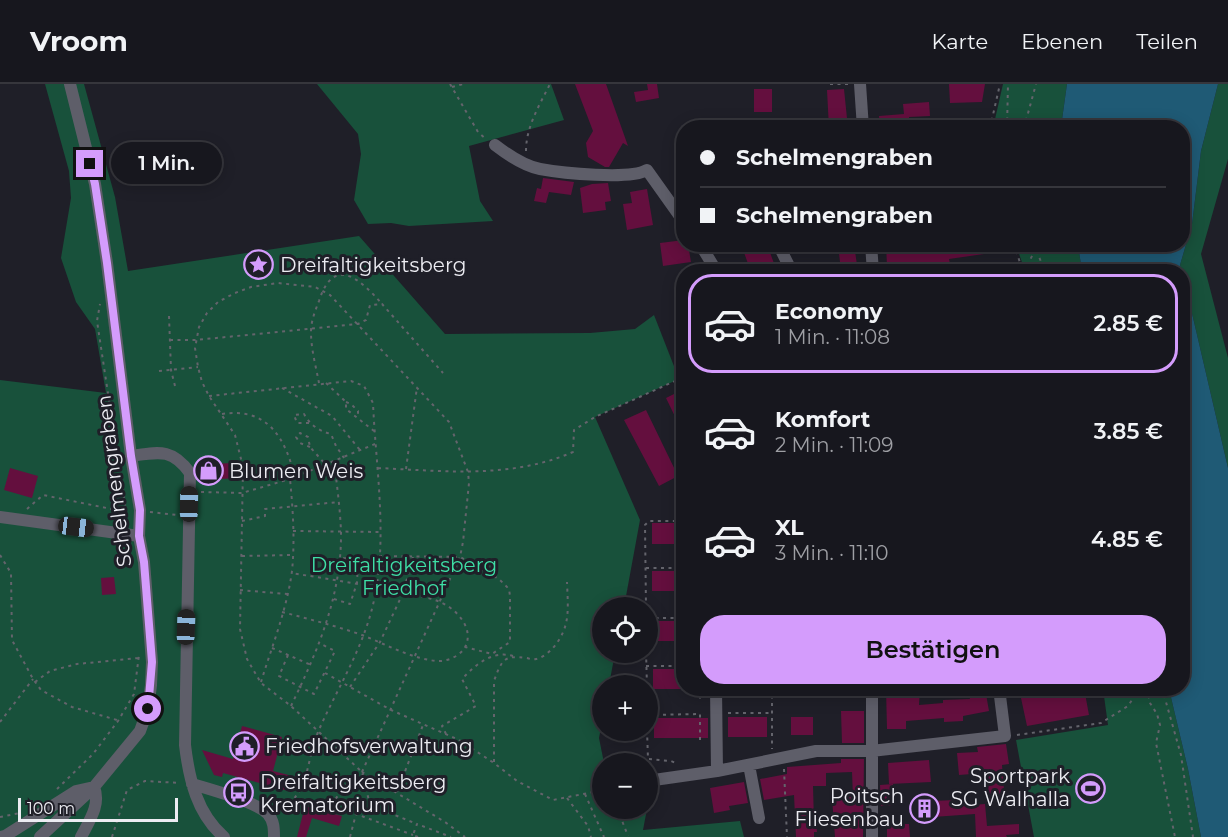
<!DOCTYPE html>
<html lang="de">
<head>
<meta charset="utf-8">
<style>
	:root { --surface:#17171e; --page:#202027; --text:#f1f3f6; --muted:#9e9fa4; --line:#36363c; --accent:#d49cfc }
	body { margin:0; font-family:Montserrat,sans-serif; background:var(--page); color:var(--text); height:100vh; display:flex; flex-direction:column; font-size:22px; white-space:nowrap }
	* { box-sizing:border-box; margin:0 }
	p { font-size:20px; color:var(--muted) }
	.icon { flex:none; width:33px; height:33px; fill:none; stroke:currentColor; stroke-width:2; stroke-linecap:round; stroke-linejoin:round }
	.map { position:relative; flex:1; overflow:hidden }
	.panel { position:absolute; left:676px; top:180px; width:514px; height:432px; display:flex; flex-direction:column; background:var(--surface); border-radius:24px; box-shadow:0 3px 15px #0003,0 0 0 2px var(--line) }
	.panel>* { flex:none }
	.guide { position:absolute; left:676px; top:36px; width:514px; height:132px; border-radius:24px; box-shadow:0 3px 15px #0003,0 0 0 2px var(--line); display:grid; align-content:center; height:132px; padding:0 24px; background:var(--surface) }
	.fabs { position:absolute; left:592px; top:513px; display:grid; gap:12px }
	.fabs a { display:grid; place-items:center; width:66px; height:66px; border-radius:50%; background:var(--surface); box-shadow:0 3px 15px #0003,0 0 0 2px var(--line); font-size:30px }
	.scale { position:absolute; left:18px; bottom:15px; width:160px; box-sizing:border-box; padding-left:6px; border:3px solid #ececf2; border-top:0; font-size:16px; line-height:21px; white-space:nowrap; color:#ececf2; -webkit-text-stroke:4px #1f1f28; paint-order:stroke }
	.end { position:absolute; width:27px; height:27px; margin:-14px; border:8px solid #d49cfc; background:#111; box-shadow:0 0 0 3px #111 }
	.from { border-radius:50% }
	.bubble { position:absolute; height:42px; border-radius:21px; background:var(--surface); box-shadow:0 3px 15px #0003,0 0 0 2px var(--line); font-size:20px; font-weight:600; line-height:42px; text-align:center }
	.car { position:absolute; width:18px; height:36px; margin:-18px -9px; border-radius:8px; box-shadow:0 0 4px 2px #0007; background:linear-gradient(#222 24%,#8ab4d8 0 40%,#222 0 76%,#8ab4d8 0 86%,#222 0) }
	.guide b { display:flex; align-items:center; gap:21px; height:57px; font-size:22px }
	.guide b+b { border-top:2px solid var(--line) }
	.guide i { width:15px; height:15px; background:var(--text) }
	ul { padding:10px 0 0; list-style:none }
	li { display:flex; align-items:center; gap:18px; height:99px; margin:0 12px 9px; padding:0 12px; border:3px solid transparent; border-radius:24px }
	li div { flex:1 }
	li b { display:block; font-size:22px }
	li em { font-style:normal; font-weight:600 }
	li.selected { border-color:var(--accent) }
	li>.icon { width:54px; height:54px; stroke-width:1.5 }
	.button { display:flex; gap:12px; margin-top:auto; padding:12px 24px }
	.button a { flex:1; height:69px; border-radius:24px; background:var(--accent); color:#111; font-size:24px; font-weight:600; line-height:69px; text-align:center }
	header { display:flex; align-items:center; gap:36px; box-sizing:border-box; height:84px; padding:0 30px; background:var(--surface); border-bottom:2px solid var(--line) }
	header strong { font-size:28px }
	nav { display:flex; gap:33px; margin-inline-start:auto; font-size:21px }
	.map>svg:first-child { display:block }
	.green { fill:#18513b }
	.water { fill:#1f5a75 }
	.building { fill:#640f3e }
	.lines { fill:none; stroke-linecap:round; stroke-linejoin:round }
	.path { stroke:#64646c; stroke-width:2; stroke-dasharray:3 4.5; stroke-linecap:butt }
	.minor { stroke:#5e5e69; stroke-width:12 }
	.route { stroke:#d49cfc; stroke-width:8 }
	.labels { text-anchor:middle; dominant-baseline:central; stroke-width:6; stroke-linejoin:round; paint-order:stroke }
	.poi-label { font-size:20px; fill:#ececf2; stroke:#1f1f28; text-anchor:start }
	.street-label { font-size:20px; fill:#ececf2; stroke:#1f1f28 }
	.park-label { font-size:20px; fill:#3edfa6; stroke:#1f1f28 }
</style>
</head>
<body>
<header>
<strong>Vroom</strong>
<nav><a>Karte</a><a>Ebenen</a><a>Teilen</a></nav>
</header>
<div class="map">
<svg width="1228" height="753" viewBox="0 0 1228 753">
	<rect width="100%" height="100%" fill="#1f1f28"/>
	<path class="green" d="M45 0H84L115 113 128 187 359 152 445 250 590 249 635 245 654 231 679 295 595 333 640 436 624 523 603 524V568L615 569 609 601 603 602V633L599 654 604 679 603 724 647 725 643 746 740 737 744 753H0V296L106 309 95 245 76 218 61 174 71 114 69 87Z
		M317 0H551L564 36 469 62 480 117 493 137 409 142 391 139 368 140 354 116 361 70 358 50Z
		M1003 0H1067L1061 43 993 44Z
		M1218 0H1228V75L1201 170 1228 274V384L1184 195V188L1182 187 1180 181 1192 140 1201 67Z
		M1016 161H1078L1082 187H1025Z
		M1103 605H1169L1188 685 1201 753H1034L1016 656 1108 641Z"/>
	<path class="water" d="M1067 0H1218L1201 67 1192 140 1180 181 1182 187H1082L1078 161 1184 160V44L1061 43Z
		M1184 195 1228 384V753H1201L1188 685 1169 605 1184 604Z"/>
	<path class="building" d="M575 0H606L628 62 623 59 609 83H605L588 73 586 59 593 47Z
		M647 0H657L659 14 636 18 634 8 648 6Z
		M949 0H985L982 18 950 19Z
		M754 5H772V28H754Z
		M844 5 848 44H829L827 6Z
		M929 18 930 32 909 33 910 44H880L879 32 904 30 903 20Z
		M543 94 574 98 571 111 549 108 546 119 534 117 537 104 541 105Z
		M608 99 611 117 605 118 606 126 583 129 580 104 592 100Z
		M647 105 653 141 627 146 623 120 632 119 630 108Z
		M684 156V160H688L691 178 663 182 660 159Z
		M741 160H767L777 188H751Z
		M838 160H854L858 188H836L834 179 840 178Z
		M886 160H910V163L990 160 991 169 949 175 950 180 933 181V186L917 187V180L887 182Z
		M684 305V351L666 314Z
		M646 326 678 392 659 402 624 336Z
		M235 379 236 394 205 396V380Z
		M10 384 38 392 32 414 4 406Z
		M652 439H684V460H652Z
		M652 487H684V507H652Z
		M114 493 116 510 102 511 101 494Z
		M653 537H684V557H652Z
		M653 585H684V605H653Z
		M886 604H920L919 621 943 619V616L970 615 969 612 986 610 989 627 963 632V637L944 638V634L906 637V645H887Z
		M1073 604H1084L1089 631 1027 642 1021 614Z
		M841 627H864V659H842Z
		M728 633H767V653H728Z
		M791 633H813V651H791Z
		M654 634H708V654H654Z
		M242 642 282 653 273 687 296 693 292 708 223 689 222 693 214 691 202 666 233 675Z
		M1006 660 1009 680 1002 681 1005 719 986 721 984 689 959 691 957 669 978 668 977 663Z
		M841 675H864L863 753H835L832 714 853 713 852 688 826 689V702H813L814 738H816L817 748H814V753H796L794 711 764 716 760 695 787 690V683L841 679Z
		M929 676 931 698 889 700 888 679Z
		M744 698 748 719 729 722 730 726 714 729 710 704Z
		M893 700 894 721 881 722 880 701Z
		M932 715V717L956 716 957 722 985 720 987 742 1019 740V750L1006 751 1007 753H976L975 730 919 734 917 716Z
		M305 722 342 732 339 742 312 734 306 753H297Z
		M887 740H909L910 753H887Z"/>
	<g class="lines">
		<path class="path" d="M450 0 478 48 486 55
			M830 0H848
			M452 3 463 0
			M990 44 1000 0
			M1007 44 1008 0
			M1024 44 1036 0
			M526 67C526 43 539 22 550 0
			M1014 160 1023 188
			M1034 160 1045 188
			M1024 188 1036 164
			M169 232 171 286 175 302
			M170 256H196L358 240 366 236 370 221 382 220 443 289
			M159 287 198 283
			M319 299C316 283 311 265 311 248 311 237 315 227 319 217 334 170 361 196 382 220
			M326 299 346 318V325L374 347
			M282 304 332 332 360 366
			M209 312 351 297 364 302 373 319C376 389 390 464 370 532 358 573 335 609 318 648 305 680 311 706 280 727
			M346 318 351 320 358 327V333
			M222 330C268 323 285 354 295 393
			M309 339H297L294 331 304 330C310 341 319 347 331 350L336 362 344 374
			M310 363 300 359 296 353 300 349 308 353 310 363 326 381
			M378 384C444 387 511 395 573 368L574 346 595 333 684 293
			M406 385 417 303
			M201 408 242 409 290 395 375 360
			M27 425 43 411 126 428 97 237 100 220
			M150 428 177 431
			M242 437 265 432V425L339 418
			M293 447 380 448
			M0 471 11 489 12 556 33 595 41 606 72 623 117 636
			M242 472 293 471
			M379 472 460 473 499 495 509 505 510 512V558L492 570 465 563
			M646 484H684
			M240 506 287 510
			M334 515 350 520 357 499 358 475 340 474
			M646 524 645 441 649 437H684
			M282 528C309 535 336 542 362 551 385 560 410 574 436 577 446 578 458 573 464 565 476 546 457 525 440 518 429 513 416 512 404 509 367 501 329 495 291 489
			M648 534H684
			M272 564 311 581
			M646 568 647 602
			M288 571 279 592 314 610 335 567 319 559
			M646 582H684
			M325 589 391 626 459 656 494 679 517 697 553 716 603 706
			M35 598 50 587 77 580 138 574
			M261 598C272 562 287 525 292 487 295 457 293 426 290 395
			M350 603 380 558 403 509 413 473
			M700 604V619
			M772 604V665
			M1147 604 1150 619 1157 630 1160 641 1156 659 1175 753
			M1162 604 1181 671 1193 753
			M1012 609 1038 604
			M291 622C318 566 342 511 341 447 340 424 337 401 334 378
			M728 629H771
			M648 631 700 630V660
			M0 638 33 595
			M647 646 648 675 671 677 678 680
			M446 650 442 642 476 622 462 595C476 580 493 566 513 572
			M1017 651 1101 639 1128 622 1140 604
			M494 678V597C502 575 504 571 527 574 530 575 533 576 536 575 542 574 548 569 552 565 571 544 568 525 567 498
			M784 685 787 753
			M362 688 460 473 463 458 469 399 468 388 449 338 330 211 315 203 278 199 251 203 235 209 218 218 207 229 199 243 195 264 198 283 202 298 209 312 235 351 243 383 240 545 247 575 261 599 291 622 362 688 370 721 417 740
			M57 705 93 670 118 637 134 610 139 571
			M397 708 423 641
			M585 710 604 753
			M567 714 588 742 591 753
			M617 724 628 752
			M327 727 344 703 362 688 445 738 465 753
			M0 733 20 729
			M112 753 127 706 145 697 180 699
			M350 753 356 730 413 751
			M418 753 413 751 417 740 451 753"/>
		<path class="minor" d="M860 0 863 44
			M495 61C508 71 524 82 540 85 562 89 630 96 647 86L684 138
			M700 160 717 188
			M778 160 792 188
			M871 160 873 188
			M131 372C159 368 172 364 190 389L185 661C189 695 197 730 224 753
			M0 433 139 452
			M716 604 717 687
			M872 604V753
			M749 681 759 734
			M654 696 717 687 816 667H871L1005 652 999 604
			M192 700C209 705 257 718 268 730 274 737 274 745 274 753
			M0 753 5 752 76 707 94 703C101 721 89 737 81 753
			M40 753 94 703 140 647 148 625 151 601 152 578 144 478 139 452 140 426 131 372 107 179 95 100 70 0"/>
	</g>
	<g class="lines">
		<path class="route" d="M90 80 95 100 107 179 131 372 140 426 139 452 144 478 152 578 148 625"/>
	</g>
	<defs>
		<symbol id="sight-ring" viewBox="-11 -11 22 22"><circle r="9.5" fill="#1f1f28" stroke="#d49cfc" stroke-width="1.5"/><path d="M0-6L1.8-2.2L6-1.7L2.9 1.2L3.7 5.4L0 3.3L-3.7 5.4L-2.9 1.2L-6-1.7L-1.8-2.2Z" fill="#d49cfc"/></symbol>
		<symbol id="shop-ring" viewBox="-11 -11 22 22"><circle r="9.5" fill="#1f1f28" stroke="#d49cfc" stroke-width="1.5"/><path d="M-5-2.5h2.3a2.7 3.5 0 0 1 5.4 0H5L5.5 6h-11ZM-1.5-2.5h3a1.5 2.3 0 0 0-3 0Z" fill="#d49cfc"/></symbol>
		<symbol id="civic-ring" viewBox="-11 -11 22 22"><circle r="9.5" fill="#1f1f28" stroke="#d49cfc" stroke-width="1.5"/><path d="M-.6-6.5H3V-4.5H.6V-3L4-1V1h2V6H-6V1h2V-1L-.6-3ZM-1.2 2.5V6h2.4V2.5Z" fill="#d49cfc"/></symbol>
		<symbol id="stadium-ring" viewBox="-11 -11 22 22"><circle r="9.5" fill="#1f1f28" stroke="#d49cfc" stroke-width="1.5"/><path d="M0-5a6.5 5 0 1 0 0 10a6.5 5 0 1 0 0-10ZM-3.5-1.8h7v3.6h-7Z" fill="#d49cfc"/></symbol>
		<symbol id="bus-ring" viewBox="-11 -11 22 22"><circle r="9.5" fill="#1f1f28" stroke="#d49cfc" stroke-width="1.5"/><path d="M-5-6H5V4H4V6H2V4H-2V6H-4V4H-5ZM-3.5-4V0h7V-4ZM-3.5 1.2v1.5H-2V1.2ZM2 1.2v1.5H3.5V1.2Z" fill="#d49cfc"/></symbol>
		<symbol id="building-ring" viewBox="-11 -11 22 22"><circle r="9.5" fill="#1f1f28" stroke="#d49cfc" stroke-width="1.5"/><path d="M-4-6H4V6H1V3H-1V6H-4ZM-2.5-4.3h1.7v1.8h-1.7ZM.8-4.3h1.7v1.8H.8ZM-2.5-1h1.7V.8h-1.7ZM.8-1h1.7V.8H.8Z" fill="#d49cfc"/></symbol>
	</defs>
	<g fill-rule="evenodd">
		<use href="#sight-ring" x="242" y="164" width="33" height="33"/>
		<use href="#shop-ring" x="192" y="370" width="33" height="33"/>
		<use href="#civic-ring" x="228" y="646" width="33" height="33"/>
		<use href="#stadium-ring" x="1074" y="688" width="33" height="33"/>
		<use href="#bus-ring" x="222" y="692" width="33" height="33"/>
		<use href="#building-ring" x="908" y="708" width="33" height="33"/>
	</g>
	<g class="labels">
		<g class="poi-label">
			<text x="280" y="181">Dreifaltigkeitsberg</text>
			<text x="229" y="387">Blumen Weis</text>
			<text x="265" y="662">Friedhofsverwaltung</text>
			<text x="1070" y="692" text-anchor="end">Sportpark<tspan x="1070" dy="23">SG Walhalla</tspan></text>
			<text x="260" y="698">Dreifaltigkeitsberg<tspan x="260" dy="23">Krematorium</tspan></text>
			<text x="904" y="712" text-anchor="end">Poitsch<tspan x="904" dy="23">Fliesenbau</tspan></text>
		</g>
		<g class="street-label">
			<text transform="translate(114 397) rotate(-97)">Schelmengraben</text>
		</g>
		<g class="park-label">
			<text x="404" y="481">Dreifaltigkeitsberg<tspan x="404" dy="23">Friedhof</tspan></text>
		</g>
	</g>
</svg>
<div class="fabs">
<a><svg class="icon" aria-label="locate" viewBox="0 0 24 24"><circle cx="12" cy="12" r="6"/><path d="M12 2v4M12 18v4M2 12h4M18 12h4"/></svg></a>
<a>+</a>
<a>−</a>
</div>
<div class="scale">100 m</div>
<i class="end from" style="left:148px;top:625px"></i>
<i class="end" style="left:90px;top:80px"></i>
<div class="bubble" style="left:111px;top:58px;width:111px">1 Min.</div>
<i class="car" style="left:189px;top:420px;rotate:1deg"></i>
<i class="car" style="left:76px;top:443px;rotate:97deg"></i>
<i class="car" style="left:186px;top:543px;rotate:2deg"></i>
<div class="guide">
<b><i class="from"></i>Schelmengraben</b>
<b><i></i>Schelmengraben</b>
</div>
<section class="panel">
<ul>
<li class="selected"><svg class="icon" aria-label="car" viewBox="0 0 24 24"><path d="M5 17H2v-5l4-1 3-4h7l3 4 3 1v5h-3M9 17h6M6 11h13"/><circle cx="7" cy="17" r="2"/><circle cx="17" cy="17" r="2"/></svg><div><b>Economy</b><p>1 Min. · 11:08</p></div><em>2.85 €</em></li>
<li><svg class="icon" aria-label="car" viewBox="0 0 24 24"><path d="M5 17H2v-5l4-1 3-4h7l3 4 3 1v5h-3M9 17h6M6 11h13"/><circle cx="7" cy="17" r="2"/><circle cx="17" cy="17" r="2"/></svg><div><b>Komfort</b><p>2 Min. · 11:09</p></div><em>3.85 €</em></li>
<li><svg class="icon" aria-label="car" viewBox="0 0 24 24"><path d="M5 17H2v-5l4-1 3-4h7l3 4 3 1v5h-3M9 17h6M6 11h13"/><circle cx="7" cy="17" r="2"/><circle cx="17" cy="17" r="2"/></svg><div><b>XL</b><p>3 Min. · 11:10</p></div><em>4.85 €</em></li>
</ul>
<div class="button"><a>Bestätigen</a></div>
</section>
</div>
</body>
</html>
